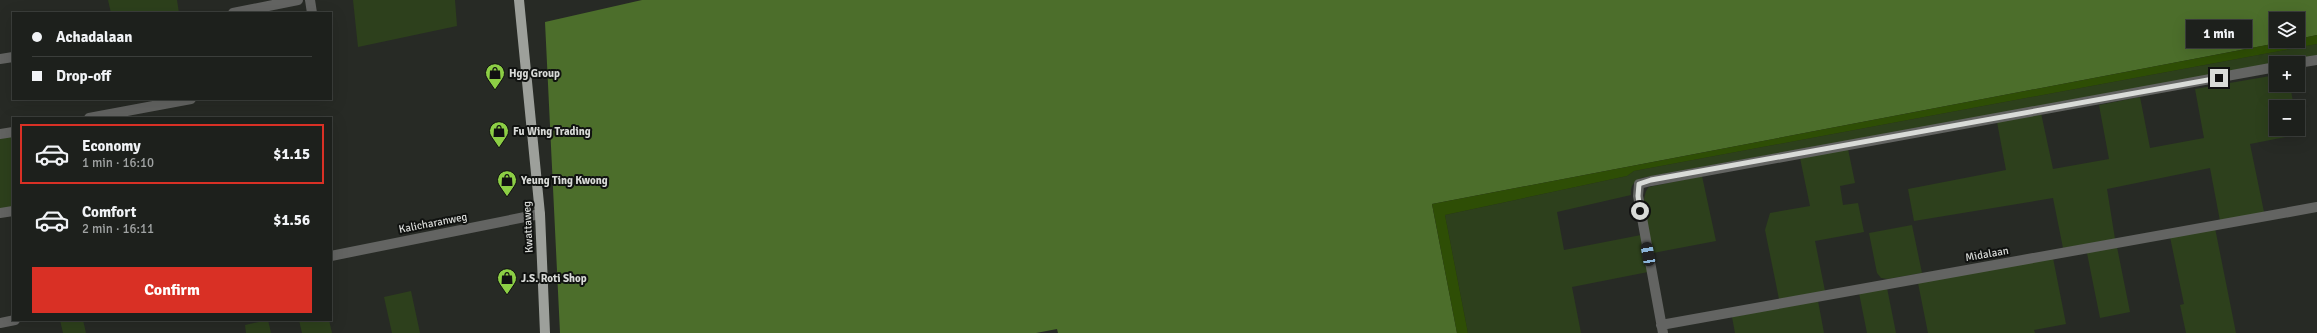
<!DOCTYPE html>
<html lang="en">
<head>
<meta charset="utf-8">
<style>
	:root { --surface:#1d201c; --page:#252825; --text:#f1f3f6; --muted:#a0a3a3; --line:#3b3e3b; --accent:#d93025 }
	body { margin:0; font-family:Signika,sans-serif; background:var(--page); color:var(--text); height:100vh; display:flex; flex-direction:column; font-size:15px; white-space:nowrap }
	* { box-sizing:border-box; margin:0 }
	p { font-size:13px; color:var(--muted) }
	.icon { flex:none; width:22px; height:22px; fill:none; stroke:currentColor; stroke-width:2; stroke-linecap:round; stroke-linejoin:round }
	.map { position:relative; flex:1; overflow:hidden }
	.side { position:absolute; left:12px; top:117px; width:320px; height:204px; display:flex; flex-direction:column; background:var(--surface); border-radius:0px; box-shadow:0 4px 16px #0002,0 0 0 1px var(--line) }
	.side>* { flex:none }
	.guide { position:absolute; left:12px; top:12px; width:320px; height:88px; border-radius:0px; box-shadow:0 4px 16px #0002,0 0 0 1px var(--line); display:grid; align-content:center; height:88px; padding:0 20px; background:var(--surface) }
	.buttons { position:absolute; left:2269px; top:12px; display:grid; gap:8px }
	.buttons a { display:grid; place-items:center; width:36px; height:36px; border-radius:0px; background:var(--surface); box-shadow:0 4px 16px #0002,0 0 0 1px var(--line); font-size:20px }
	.end { position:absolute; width:18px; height:18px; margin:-9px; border:5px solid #d9dbd8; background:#111; box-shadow:0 0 0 2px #111 }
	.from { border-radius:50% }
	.bubble { position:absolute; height:28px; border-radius:0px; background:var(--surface); box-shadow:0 4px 16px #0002,0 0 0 1px var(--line); font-size:13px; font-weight:700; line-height:28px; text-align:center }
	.car { position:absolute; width:12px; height:24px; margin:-12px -6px; border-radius:5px; box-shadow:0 0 3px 1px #0007; background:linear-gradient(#222 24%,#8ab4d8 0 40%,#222 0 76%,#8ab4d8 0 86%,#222 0) }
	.guide b { display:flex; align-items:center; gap:14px; height:38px; font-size:15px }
	.guide b+b { border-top:1px solid var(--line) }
	.guide i { width:10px; height:10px; background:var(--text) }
	ul { padding:7px 0 0; list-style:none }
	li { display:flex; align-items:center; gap:12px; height:60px; margin:0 8px 6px; padding:0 12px; border:2px solid transparent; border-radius:0px }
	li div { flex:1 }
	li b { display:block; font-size:15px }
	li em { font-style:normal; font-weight:700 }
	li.selected { border-color:var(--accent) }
	li>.icon { width:36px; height:36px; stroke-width:1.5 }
	.button { display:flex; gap:8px; margin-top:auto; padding:8px 20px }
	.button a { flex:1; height:46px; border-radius:0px; background:var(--accent); color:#fff; font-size:16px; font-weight:700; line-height:46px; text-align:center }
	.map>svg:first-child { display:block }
	.green { fill:#2d401c }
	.forest { fill:#4c6e2b }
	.water { fill:#2e4e05 }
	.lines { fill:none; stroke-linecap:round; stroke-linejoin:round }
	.minor { stroke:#636462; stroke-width:10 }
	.major { stroke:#9da09b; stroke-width:10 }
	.route { stroke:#d9dbd8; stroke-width:5 }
	.labels { text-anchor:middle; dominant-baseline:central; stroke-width:4; stroke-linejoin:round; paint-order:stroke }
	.poi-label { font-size:11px; font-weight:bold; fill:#d9dbd8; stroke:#101210; text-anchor:start }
	.street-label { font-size:11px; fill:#d9dbd8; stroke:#101210 }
</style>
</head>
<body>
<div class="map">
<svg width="2317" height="333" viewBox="0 0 2317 333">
	<rect width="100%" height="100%" fill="#272a25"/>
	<path class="green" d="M108 0H177L179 13H111Z
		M353 0H455L457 26 358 47Z
		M2317 44V56L1641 178C1634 182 1630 186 1631 195L1557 212 1564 250 1641 235 1648 272 1572 287 1581 333H1468L1445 215 1627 176 1634 171Z
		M2276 75V85H2290L2294 107H2276V129H2298V124L2300 134 2250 144 2264 212 2220 221 2210 168 2107 189 2115 239 2063 248 2053 198 1914 221 1908 189 2006 170 1997 122 2041 113 2053 169 2109 159 2099 105 2140 97 2150 148 2204 138 2195 89Z
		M13 136V210L0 211V139Z
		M1848 149 1855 183 1840 186 1843 205 1858 203 1864 232 1815 241 1825 291 1779 299 1765 230 1770 213 1810 206 1800 158Z
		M1702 176 1716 241 1653 253C1650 237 1637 199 1649 187Z
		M1912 225 1922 273 1888 279 1881 278 1877 273 1869 233Z
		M2215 228 2236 333H2186L2180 305 2184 304 2170 237Z
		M2117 247 2130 312 2100 318 2087 253Z
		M2053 258 2066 324 2034 330 2035 333H1928L1918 283Z
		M1887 288 1896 333H1867L1859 293Z
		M411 291 420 333H392L384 297Z
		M1818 301 1824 333H1735L1732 317Z
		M60 320H83L86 333H63Z
		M268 320 271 333H246L245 325Z
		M299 320H329L332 333H302Z"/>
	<path class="forest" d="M642 0H2317V35L2298 39V19H2276V41H2288L1432 204 1457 333H1058L1057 329 1036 333H560L545 22Z"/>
	<path class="water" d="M2317 35V44L1634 171 1627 176 1445 215 1468 333H1457L1432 204 2288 41H2298V39Z"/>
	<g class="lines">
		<path class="minor" d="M310 0 312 13
			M233 13 298 0
			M0 59 13 57
			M2298 63 2317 60
			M89 118 191 99
			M0 134 13 132
			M0 213 13 211
			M331 256 540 214
			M0 323 15 320
			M1661 325 2317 207
			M1663 333 1638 196 1639 184 1651 181 2276 67"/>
		<path class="major" d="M519 0 540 214 545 333"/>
	</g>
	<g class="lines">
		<path class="route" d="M1640 211 1638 196 1639 184 1651 180 2219 78"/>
	</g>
	<defs>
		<symbol id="shop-pin" viewBox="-11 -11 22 30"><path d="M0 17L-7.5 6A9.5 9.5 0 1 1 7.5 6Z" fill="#8cce45" stroke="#101210"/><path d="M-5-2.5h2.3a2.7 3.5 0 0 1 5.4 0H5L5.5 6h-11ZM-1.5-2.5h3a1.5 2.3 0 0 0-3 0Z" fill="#111"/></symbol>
	</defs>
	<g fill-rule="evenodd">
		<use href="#shop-pin" x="484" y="62" width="22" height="30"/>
		<use href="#shop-pin" x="488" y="120" width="22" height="30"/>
		<use href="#shop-pin" x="496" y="169" width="22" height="30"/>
		<use href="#shop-pin" x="496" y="267" width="22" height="30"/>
	</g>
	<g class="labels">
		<g class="poi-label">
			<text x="509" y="73">Hgg Group</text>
			<text x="513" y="131">Fu Wing Trading</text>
			<text x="521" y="180">Yeung Ting Kwong</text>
			<text x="521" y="278">J.S. Roti Shop</text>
		</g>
		<g class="street-label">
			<text transform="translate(433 223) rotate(-11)">Kalicharanweg</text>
			<text transform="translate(528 227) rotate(-93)">Kwattaweg</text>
			<text transform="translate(1987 254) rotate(-10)">Midalaan</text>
		</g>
	</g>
</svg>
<div class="buttons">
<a><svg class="icon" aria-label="layers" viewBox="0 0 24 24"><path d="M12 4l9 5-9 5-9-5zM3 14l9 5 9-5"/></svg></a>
<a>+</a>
<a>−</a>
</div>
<i class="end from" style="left:1640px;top:211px"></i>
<i class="end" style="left:2219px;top:78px"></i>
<div class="bubble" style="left:2186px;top:20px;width:66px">1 min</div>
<i class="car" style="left:1648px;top:254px;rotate:350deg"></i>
<div class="guide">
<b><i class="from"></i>Achadalaan</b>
<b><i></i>Drop-off</b>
</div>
<section class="side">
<ul>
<li class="selected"><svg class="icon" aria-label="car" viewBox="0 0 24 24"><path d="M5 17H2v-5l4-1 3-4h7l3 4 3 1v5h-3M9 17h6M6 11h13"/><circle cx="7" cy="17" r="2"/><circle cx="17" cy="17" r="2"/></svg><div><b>Economy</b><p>1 min · 16:10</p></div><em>$1.15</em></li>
<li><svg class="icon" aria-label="car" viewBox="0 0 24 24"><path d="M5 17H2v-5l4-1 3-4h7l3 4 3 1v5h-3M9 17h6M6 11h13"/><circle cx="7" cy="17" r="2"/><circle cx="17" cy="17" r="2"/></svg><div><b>Comfort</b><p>2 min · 16:11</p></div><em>$1.56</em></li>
</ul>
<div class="button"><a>Confirm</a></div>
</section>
</div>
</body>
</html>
